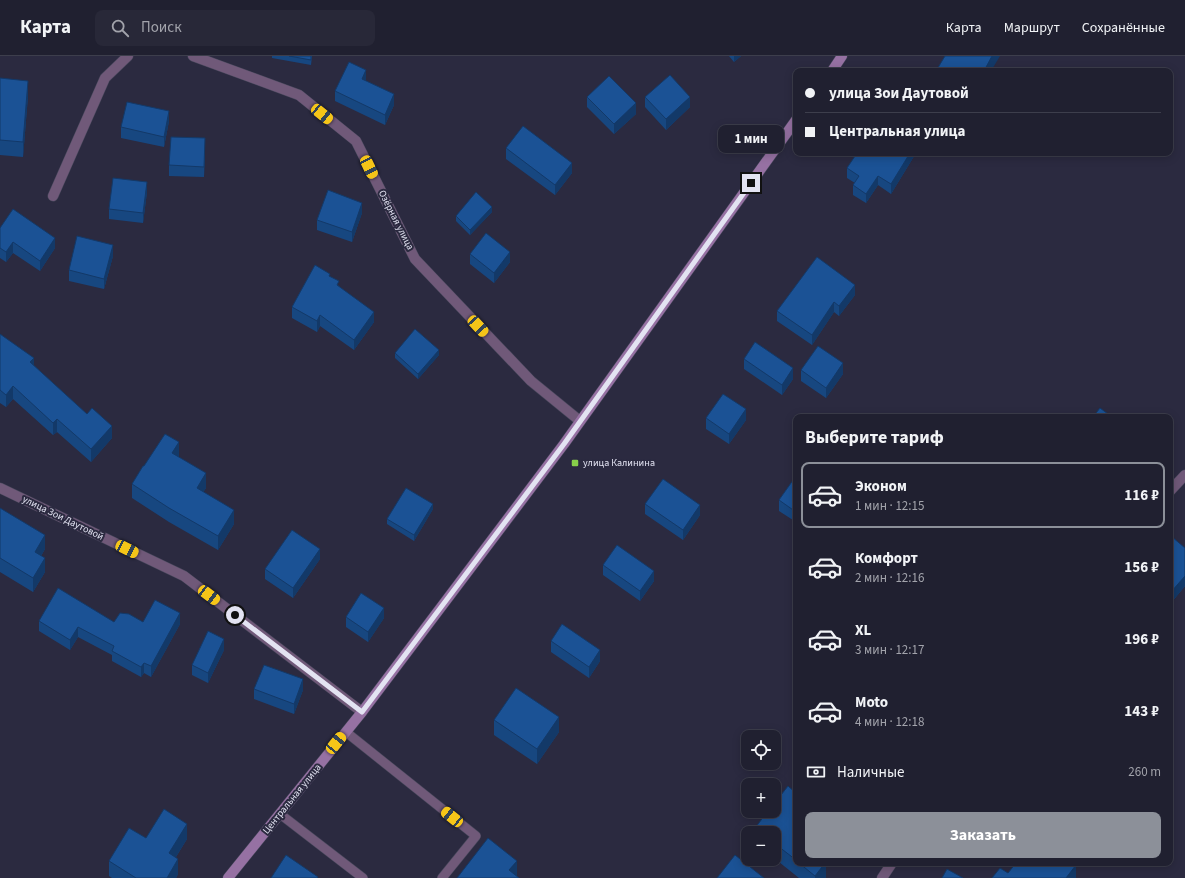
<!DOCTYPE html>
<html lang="ru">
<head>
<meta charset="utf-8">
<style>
	:root { --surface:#202030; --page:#282838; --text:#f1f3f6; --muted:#a2a3ab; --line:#3d3e4c; --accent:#8c9099 }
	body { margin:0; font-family:"Source Sans 3",sans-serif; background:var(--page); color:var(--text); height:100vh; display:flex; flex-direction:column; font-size:15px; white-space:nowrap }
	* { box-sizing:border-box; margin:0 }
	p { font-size:13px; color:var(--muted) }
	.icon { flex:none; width:22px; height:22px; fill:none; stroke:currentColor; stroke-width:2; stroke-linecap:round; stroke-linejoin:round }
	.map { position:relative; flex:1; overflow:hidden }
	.sheet { position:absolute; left:793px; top:358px; width:380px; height:452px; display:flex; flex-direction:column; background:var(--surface); border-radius:8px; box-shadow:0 2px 10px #0003,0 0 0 1px var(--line) }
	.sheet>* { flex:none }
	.top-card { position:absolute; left:793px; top:12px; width:380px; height:88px; border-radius:8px; box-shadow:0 2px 10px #0003,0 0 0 1px var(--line); display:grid; align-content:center; height:88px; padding:0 12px; background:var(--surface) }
	.controls { position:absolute; left:741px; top:674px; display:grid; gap:8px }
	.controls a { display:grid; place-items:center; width:40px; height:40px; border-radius:8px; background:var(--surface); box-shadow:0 2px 10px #0003,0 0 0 1px var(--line); font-size:20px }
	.end { position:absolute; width:18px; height:18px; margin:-9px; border:5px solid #e3e3f2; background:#111; box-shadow:0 0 0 2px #111 }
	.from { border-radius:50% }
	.bubble { position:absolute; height:28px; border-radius:8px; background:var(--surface); box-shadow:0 2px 10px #0003,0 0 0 1px var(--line); font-size:13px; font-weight:700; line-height:28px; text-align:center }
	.car { position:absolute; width:12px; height:24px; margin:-12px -6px; border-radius:5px; box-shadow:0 0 3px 1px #0007; background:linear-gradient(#f5c518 24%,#345 0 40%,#f5c518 0 76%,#345 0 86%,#f5c518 0) }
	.top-card b { display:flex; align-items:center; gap:14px; height:38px; font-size:15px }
	.top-card b+b { border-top:1px solid var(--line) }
	.top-card i { width:10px; height:10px; background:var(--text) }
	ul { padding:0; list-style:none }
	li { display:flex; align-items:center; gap:12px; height:66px; margin:0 8px 6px; padding:0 4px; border:2px solid transparent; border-radius:8px }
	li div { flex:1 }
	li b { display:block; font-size:15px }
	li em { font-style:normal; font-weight:700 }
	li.on { border-color:var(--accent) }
	li>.icon { width:36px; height:36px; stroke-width:1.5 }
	h2 { padding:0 12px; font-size:18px; line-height:48px }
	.pay { display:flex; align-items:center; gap:10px; height:44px; padding:0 12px; font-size:15px }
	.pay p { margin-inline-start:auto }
	.action { display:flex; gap:8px; margin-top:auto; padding:8px 12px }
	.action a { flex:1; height:46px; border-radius:8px; background:var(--accent); color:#fff; font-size:16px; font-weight:700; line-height:46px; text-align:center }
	header { display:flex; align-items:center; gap:24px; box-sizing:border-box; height:56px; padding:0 20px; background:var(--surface); border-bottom:1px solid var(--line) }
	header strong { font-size:19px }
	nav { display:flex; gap:22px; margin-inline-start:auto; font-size:14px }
	.search { width:280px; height:36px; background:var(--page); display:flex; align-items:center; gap:10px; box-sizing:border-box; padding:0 14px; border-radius:8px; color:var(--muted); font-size:15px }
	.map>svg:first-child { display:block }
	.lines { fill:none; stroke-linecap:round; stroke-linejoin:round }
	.lane-casing { stroke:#48485c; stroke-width:10 }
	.street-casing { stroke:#48485c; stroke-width:11 }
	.secondary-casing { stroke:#48485c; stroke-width:11 }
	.lane { stroke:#705979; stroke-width:9 }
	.street { stroke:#705979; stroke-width:10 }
	.secondary { stroke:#9671a3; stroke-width:10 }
	.wall { fill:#174780 }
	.shaded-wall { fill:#133968 }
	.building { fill:#1b5295; stroke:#133968 }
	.route { stroke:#e3e3f2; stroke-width:5 }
	.poi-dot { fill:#87cf4a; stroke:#2b2a40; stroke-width:1.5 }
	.labels { text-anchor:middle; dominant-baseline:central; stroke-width:4; stroke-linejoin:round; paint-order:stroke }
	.street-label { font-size:10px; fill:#e3e3f2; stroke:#2b2a40 }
	.poi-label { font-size:10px; fill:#e3e3f2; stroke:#2b2a40; text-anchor:start }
</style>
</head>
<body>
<header>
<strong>Карта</strong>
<div class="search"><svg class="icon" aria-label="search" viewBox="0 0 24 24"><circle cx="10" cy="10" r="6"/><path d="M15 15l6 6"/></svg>Поиск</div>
<nav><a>Карта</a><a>Маршрут</a><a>Сохранённые</a></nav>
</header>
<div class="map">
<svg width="1185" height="822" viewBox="0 0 1185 822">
	<rect width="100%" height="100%" fill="#2b2a40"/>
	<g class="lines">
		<defs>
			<path id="lane" d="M346 676 476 780 442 822
				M280 758 363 822"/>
			<path id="street" d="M193 0 299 39 356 85 415 203 531 325 580 365
				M53 140 105 22 128 0
				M0 432 184 520 362 656
				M1170 435 1185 419
				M882 822 892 807"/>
			<path id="secondary" d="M832 15 842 0
				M228 822 362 656 564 388 796 64"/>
		</defs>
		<use href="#lane" class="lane-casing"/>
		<use href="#street" class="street-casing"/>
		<use href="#secondary" class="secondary-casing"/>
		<use href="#lane" class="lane"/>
		<use href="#street" class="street"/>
		<use href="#secondary" class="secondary"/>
	</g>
	<path class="wall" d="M272 0H312L311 9 272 2Z
		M729 0H741L734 6Z
		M0 22 28 40 23 101 0 99Z
		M366 25 394 49 385 69 335 45V35Z
		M587 41 636 58 614 78 587 51Z
		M645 41 690 51 666 74 645 51Z
		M169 65 164 91 121 82V71Z
		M506 92 572 117 555 139 506 103Z
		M205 93 204 121 169 120V109Z
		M870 97H916L891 138 878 129 866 147 853 139V129L855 127 847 122V112L868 100Z
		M147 136 143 167 109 163V153Z
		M492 156 470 179 456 165V160Z
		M362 157 352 186 317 174V164Z
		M0 172 55 192 40 215 13 197 6 206 0 202Z
		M470 198 510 206 494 227 470 208Z
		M113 200 104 233 69 225V214Z
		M330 221 374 266 354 294 320 270 317 276 292 262V251Z
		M855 239 839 260 834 256 812 289 777 265V255Z
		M0 278 112 382 91 406 57 376 53 379 13 343 6 351 0 347Z
		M395 297 439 299 418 323 395 302Z
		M744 303 793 323 782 339 744 313Z
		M801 314 843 318 826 342 801 325Z
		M706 362 746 364 729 388 706 373Z
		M179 400V401L206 432 203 436 234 468 218 494 169 466 132 442V428L144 410Z
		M796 420V466L779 455V444Z
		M645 448 700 459 683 484 645 458Z
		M0 452 45 493 41 500 45 516 33 536 0 516Z
		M433 453 414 485 387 468V463Z
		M1170 481 1185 492V530L1171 547 1170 546Z
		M320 503 293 542 265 523V513Z
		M603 509 654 525 640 545 603 519Z
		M346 561 384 562 368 586 346 571Z
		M39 565 114 566 180 568 151 621 144 617 141 621 112 605V599L78 581 70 594 39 575Z
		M551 585 600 605 589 622 551 596Z
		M224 594 208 627 192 619V609Z
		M254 633 303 634 294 658 254 643Z
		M494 664 559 676 537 708 494 679Z
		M796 737V807H826V821L825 822H799L774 802V777H755V772Z
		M146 782 187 783 176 801 178 818 176 822H112L109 820V805Z"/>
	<path class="shaded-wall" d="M734 0H741L734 6Z
		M992 0H1000L991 15H984Z
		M366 14V25L362 23Z
		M28 25V40L23 101V86Z
		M394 38V49L385 69V59Z
		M690 41V51L666 74V63Z
		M636 47V58L614 78V68Z
		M169 55V65L164 91V81Z
		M205 82V93L204 121V111Z
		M910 97H916L891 138V128Z
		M572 107V117L555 139V129Z
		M878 120V129L866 147V138Z
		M147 126V136L143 167V157Z
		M362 147V157L352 186V176Z
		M492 151V156L470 179V174Z
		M55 182V192L40 215V205Z
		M13 186V197L6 206V196Z
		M113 189V200L104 233V223Z
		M510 196V206L494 227V217Z
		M855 229V239L839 260V250Z
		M834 246V256L812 289V279Z
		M374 256V266L354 294V284Z
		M320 259V270L317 276V265Z
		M439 294V299L418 323V318Z
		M34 302V314L30 306Z
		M843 307V318L826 342V332Z
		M793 312V323L782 339V329Z
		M13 330V343L6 351V339Z
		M746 353V364L729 388V378Z
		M57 363V376L53 379V367Z
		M112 370V382L91 406V393Z
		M179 386V400L172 411V397Z
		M206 417V432L197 447V432Z
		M433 448V453L414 485V479Z
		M700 449V459L683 484V474Z
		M234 454V468L218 494V480Z
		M45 479V493L35 510V496Z
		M320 493V503L293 542V532Z
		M45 502V516L33 536V522Z
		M654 515V525L640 545V535Z
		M1185 520V530L1171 547V536Z
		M384 552V562L368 586V576Z
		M180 557V568L151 621V610Z
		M78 571V581L70 594V584Z
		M224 583V594L208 627V617Z
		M600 594V605L589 622V611Z
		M144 607V617L141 621V611Z
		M303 623V634L294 658V648Z
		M559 661V676L537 708V693Z
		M187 768V783L169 812V797Z
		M178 803V818L176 822H167Z
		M517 805V822L509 814Z
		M825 807H826V821L825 822H815V820Z
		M1076 809V822H1066Z"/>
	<path class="building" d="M289 0H311V4Z
		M945 0H992L984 15H936Z
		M349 6 366 14 362 23 394 38 385 59 335 35Z
		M670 19 690 41 666 63 645 41Z
		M609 20 636 47 614 68 587 41Z
		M0 22 28 25 23 86 0 84Z
		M127 46 169 55 164 81 121 71Z
		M523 70 572 107 555 129 506 92Z
		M171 81 205 82 204 111 169 109Z
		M857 97H863L868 100 870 97H910L891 128 878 120 866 138 853 129 859 120 847 112Z
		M113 122 147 126 143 157 109 153Z
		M328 134 362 147 352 176 317 164Z
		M476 136 492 151 470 174 456 160Z
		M13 153 55 182 40 205 13 186 6 196 0 192V172Z
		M486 177 510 196 494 217 470 198Z
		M77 180 113 189 104 223 69 214Z
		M817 201 855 229 839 250 834 246 812 279 777 255Z
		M315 209 330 218 329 220 339 225 337 229 374 256 354 284 320 259 317 265 292 251Z
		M415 273 439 294 418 318 395 297Z
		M0 278 34 302 30 306 87 358 92 352 112 370 91 393 57 363 53 367 13 330 6 339 0 334Z
		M755 286 793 312 782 329 744 303Z
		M818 290 843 307 826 332 801 314Z
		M723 338 746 353 729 378 706 362Z
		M1100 352 1112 361H1093Z
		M165 378 179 386 172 397 206 417 197 432 234 454 218 480 169 452 132 428 143 410H144Z
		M796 420V456L779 444Z
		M663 423 700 449 683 474 645 448Z
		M406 432 433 448 414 479 387 463Z
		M0 452 45 479 35 496 45 502 33 522 0 502Z
		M292 474 320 493 293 532 265 513Z
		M1171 480 1185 492V520L1171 536 1170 535V481Z
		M617 489 654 515 640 535 603 509Z
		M58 532 114 566 120 557 129 558 143 566 155 544 180 557 151 610 144 607 141 611 112 595 114 590 78 571 70 584 39 565Z
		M361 537 384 552 368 576 346 561Z
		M562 568 600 594 589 611 551 585Z
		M208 575 224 583 208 617 192 609Z
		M264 609 303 623 294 648 254 633Z
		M516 632 559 661 537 693 494 664Z
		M788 730 796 737V804L774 787V777H762L755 772 768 755H774V748Z
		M164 753 187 768 169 797 178 803 167 822H136L109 805 129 772 146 782Z
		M488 782 517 805 509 814 519 822H457Z
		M286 799 318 821 317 822H271Z
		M735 799 764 822H717Z
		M799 807H825L815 820Z
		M1016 807H1074L1076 809 1066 822H992L1000 812 1008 817Z
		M947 813 963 822H942Z"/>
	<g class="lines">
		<path class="route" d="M235 559 362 656 564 388 751 127"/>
	</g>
	<rect class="poi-dot" x="571" y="403" width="8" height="8" rx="2"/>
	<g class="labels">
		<g class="street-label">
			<text transform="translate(396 164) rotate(63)">Озёрная улица</text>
			<text transform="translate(63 462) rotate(26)">улица Зои Даутовой</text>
			<text transform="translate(292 743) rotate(-51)">Центральная улица</text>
		</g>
		<g class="poi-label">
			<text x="583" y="407">улица Калинина</text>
		</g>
	</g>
</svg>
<div class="controls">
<a><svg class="icon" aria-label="locate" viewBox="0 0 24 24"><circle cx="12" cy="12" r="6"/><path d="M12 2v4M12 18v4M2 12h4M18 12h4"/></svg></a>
<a>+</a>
<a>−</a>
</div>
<i class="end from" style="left:235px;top:559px"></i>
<i class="end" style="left:751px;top:127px"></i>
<div class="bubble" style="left:718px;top:69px;width:66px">1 мин</div>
<i class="car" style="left:322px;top:58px;rotate:129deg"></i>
<i class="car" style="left:369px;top:111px;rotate:154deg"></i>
<i class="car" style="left:478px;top:270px;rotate:137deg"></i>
<i class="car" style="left:127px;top:493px;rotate:116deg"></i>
<i class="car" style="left:209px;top:539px;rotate:127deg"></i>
<i class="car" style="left:336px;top:687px;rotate:39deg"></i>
<i class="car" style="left:452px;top:761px;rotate:309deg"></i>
<div class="top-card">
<b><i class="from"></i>улица Зои Даутовой</b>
<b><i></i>Центральная улица</b>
</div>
<section class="sheet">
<h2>Выберите тариф</h2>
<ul>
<li class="on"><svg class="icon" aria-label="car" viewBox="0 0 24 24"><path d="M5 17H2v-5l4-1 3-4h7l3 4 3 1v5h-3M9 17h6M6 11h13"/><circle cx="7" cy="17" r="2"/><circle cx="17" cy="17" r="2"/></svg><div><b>Эконом</b><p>1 мин · 12:15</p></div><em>116 ₽</em></li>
<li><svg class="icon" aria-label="car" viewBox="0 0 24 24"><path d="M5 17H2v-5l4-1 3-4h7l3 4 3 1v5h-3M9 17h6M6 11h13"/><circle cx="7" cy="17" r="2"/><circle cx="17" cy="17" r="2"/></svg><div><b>Комфорт</b><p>2 мин · 12:16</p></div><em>156 ₽</em></li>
<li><svg class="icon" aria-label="car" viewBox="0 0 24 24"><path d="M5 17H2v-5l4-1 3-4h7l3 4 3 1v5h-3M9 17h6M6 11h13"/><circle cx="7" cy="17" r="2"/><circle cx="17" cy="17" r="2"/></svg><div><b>XL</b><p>3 мин · 12:17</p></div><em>196 ₽</em></li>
<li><svg class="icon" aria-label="car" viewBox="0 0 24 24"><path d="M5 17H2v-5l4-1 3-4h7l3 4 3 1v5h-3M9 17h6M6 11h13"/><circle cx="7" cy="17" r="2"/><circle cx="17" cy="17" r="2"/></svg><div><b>Moto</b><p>4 мин · 12:18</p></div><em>143 ₽</em></li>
</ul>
<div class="pay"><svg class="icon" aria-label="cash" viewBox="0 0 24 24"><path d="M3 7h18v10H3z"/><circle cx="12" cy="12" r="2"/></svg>Наличные<p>260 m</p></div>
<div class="action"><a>Заказать</a></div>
</section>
</div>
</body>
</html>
